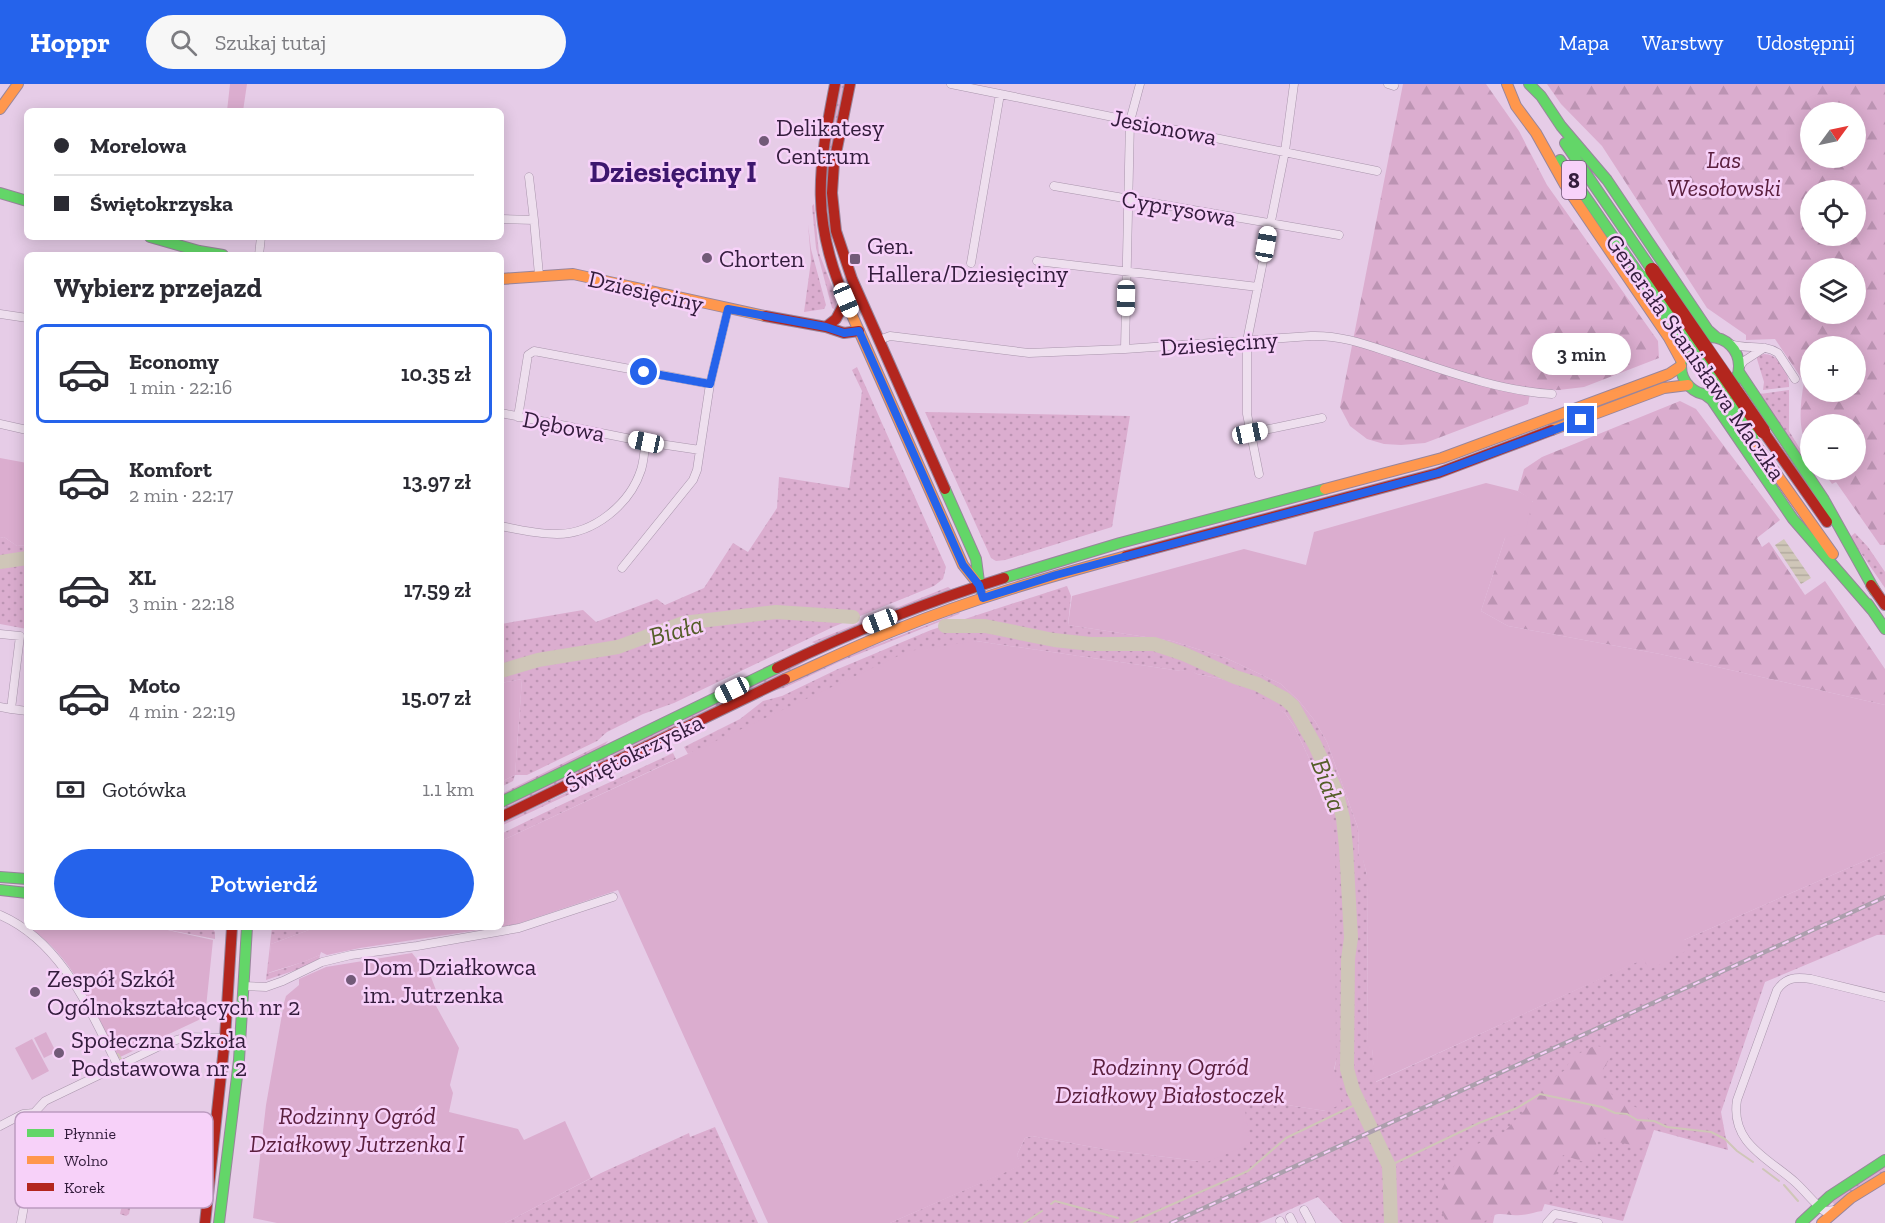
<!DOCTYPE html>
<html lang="pl">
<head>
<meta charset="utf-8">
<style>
	:root { --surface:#fff; --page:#f7f7f7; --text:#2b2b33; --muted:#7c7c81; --line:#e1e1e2; --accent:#2563eb }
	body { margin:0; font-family:"Zilla Slab",serif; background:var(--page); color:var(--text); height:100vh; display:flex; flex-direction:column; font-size:22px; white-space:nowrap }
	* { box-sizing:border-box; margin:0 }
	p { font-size:20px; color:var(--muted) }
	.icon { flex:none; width:33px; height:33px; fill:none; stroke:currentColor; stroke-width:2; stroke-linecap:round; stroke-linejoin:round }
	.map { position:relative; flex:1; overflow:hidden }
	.side { position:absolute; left:24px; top:168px; width:480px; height:678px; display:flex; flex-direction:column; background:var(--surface); border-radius:9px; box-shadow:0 3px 15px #0003 }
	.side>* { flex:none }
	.guide { position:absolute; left:24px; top:24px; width:480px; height:132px; border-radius:9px; box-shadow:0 3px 15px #0003; display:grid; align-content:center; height:132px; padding:0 30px; background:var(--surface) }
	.needle { width:39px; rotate:57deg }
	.tools { position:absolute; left:1800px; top:18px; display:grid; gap:12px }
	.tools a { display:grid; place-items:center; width:66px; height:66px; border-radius:50%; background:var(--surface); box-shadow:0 3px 15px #0003; font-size:30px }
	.end { position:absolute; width:27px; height:27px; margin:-14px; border:8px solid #2563eb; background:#fff; box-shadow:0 0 0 3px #fff }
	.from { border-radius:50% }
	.bubble { position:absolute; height:42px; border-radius:21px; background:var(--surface); box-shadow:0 3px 15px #0003; font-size:20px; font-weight:600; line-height:42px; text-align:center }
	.car { position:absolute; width:18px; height:36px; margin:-18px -9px; border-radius:8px; box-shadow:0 0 4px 2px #0007; background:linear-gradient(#fff 24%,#345 0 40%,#fff 0 76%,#345 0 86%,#fff 0) }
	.guide b { display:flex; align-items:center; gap:21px; height:57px; font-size:22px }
	.guide b+b { border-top:2px solid var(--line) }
	.guide i { width:15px; height:15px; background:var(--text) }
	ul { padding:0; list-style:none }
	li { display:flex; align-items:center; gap:18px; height:99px; margin:0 12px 9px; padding:0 18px; border:3px solid transparent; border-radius:9px }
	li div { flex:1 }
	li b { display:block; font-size:22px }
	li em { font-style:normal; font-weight:600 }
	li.selected { border-color:var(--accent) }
	li>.icon { width:54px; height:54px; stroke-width:1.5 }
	h2 { padding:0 30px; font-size:27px; line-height:72px }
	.pay { display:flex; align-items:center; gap:15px; height:66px; padding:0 30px; font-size:22px }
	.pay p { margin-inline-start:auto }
	.button { display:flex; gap:12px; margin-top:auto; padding:12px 30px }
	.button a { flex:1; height:69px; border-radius:36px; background:var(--accent); color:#fff; font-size:24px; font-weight:600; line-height:69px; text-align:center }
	header { display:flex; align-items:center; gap:36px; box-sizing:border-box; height:84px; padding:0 30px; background:var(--accent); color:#fff }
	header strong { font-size:28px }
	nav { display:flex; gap:33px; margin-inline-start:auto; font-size:21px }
	.search { width:420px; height:54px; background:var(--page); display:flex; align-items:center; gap:15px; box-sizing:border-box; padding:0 21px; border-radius:33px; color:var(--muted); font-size:22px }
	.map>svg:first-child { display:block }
	.grass { fill:url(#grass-dots) }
	.forest { fill:url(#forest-firs); fill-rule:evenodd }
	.garden { fill:#dbadcf }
	.water { fill:url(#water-rules) }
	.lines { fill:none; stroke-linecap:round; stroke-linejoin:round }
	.stream { stroke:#cfc6b8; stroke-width:2 }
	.river { stroke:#cfc6b8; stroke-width:14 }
	.street-casing { stroke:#a995ac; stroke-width:9 }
	.fast-casing { stroke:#98859c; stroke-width:12 }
	.slow-casing { stroke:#98859c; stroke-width:12 }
	.jam-casing { stroke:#98859c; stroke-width:12 }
	.street { stroke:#eedfee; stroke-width:8 }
	.fast { stroke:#63d668; stroke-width:10 }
	.slow { stroke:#ff974d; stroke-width:10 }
	.jam { stroke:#b3261e; stroke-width:10 }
	.rail-casing { stroke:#ac9fad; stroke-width:4.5 }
	.rail { stroke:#f7d1f9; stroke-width:2; stroke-dasharray:7; stroke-linecap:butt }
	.fast-bridge-casing { stroke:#8f7c92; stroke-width:15; stroke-linecap:butt }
	.jam-bridge-casing { stroke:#8f7c92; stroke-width:15; stroke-linecap:butt }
	.fast-bridge { stroke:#63d668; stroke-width:14 }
	.jam-bridge { stroke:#b3261e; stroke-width:14 }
	.route { stroke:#2563eb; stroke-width:8 }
	.poi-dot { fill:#725a78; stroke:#f7d1f9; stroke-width:2 }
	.labels { text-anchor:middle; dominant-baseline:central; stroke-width:5; stroke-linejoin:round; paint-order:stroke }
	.shield { fill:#f7d1f9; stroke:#6e5275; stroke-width:1.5 }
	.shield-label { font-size:22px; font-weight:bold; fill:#331c3c }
	.poi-label { font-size:24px; fill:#331c3c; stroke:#f7d1f9; text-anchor:start }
	.street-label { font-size:24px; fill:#331c3c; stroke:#f7d1f9 }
	.park-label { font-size:24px; font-style:italic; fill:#5b203e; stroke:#f7d1f9 }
	.water-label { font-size:26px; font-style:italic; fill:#555e29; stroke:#f7d1f9 }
	.district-label { font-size:30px; font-weight:bold; fill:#3d166e; stroke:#f7d1f9 }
	.key { fill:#f7d1f9; stroke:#bc9bc0; stroke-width:1.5 }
	.key-label { font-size:16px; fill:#331c3c }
</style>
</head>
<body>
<header>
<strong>Hoppr</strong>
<div class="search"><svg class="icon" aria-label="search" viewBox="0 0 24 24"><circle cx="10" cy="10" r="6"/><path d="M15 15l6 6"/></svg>Szukaj tutaj</div>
<nav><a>Mapa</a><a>Warstwy</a><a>Udostępnij</a></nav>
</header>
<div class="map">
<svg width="1885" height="1139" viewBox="0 0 1885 1139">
	<defs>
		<pattern id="grass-dots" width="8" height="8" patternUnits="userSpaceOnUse" patternTransform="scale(1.5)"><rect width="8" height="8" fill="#dbadcf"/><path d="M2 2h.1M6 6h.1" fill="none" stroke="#bc94b3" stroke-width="1.8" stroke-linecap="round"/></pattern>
		<pattern id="forest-firs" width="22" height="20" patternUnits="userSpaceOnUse" patternTransform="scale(1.5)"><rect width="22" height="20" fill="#dbadcf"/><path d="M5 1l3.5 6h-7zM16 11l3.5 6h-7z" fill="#bc94b3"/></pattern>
		<pattern id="water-rules" width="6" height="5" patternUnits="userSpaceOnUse" patternTransform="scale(1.5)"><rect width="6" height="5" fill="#cfc6b8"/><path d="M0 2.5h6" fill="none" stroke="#b2aa9f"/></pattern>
	</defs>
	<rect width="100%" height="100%" fill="#e6cce7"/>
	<path class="grass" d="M840 0H845L827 105H823L826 72Z
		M814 120 819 169 837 215 836 226 832 224 816 164 812 122Z
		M808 140 811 165 826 221 824 225 804 228 811 177Z
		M1764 270C1779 270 1790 289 1789 303L1763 306 1764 298 1757 275V272Z
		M857 283 946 483 943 495 934 502 833 543 674 619 643 630 607 648 597 657 527 691H515L513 697 501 703V698L515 691 522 595 501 599V540L583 526 596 538 657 515 665 521 704 504 733 459 748 468 777 424 779 393 849 404 862 307 852 286Z
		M1789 306V347L1810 381V385L1760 310Z
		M925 328 1130 332 1112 443 1005 476 996 477 991 474Z
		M1855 449 1868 463 1885 488V504L1850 453Z
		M4 453 17 462 27 461V545L0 540V454Z
		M1067 502 1071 512 1068 541 1172 557 1226 574 1281 600 1299 617 1315 637 1327 658 1358 744 1359 776 1363 775 1367 791 1368 965H1372L1376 998 1684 856 1885 768V851H1877L1765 898 1721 1028 1728 1066 1654 1046 1623 1137 1499 1110 1493 1139H1342L1318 1113 1259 1139H890L1021 1081 1017 1071 1025 1054 1032 1052 1109 1066 1198 1077 1243 1019 1255 1016 1326 1027 1336 977 1315 687 1294 642 1285 629 1222 595 1197 590 1189 586 1181 587 976 557 688 670 684 663 740 635 763 617 782 612 838 585 931 546Z
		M948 503 951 505 816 560 812 558Z
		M960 528 959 530 839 578 784 604 769 608 840 575Z
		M807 574 808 576 780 592 684 640 685 633Z
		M679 637 677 643 501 729 502 723Z
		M608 657 603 663 501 713V710Z
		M669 661 673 662 501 742V739Z
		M673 669 676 675 503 756 501 763V750C558 721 616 696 673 669Z
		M154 843H211L215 848V855Z
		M272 843H317L271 860 269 889C286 884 304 878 320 871L319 875 299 885 266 896Z
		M715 1043 758 1139H505L601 1089 689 1049 690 1053Z
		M1885 1080V1088L1835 1121 1830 1116Z
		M129 1100 132 1101 134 1104 129 1130 126 1132 120 1130 126 1103Z"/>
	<path class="forest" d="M1403 0H1486L1519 47 1547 101 1658 257 1659 274 1584 303 1559 306 1531 305 1528 320 1425 359 1401 361 1384 360 1367 355 1350 342 1340 323Z
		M1547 0H1885V461H1880L1836 398 1832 400 1822 386H1856V340H1810V368C1797 348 1800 321 1804 298L1775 255 1746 256V251L1707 224 1602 62 1561 20ZM1810 28H1856V74H1810ZM1810 106H1856V152H1810ZM1810 184H1856V230H1810ZM1810 262H1856V308H1810Z
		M1680 317 1696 325 1780 436 1757 454 1762 463 1769 458 1805 511 1825 497 1885 585V621L1660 570 1508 542 1481 527 1505 454 1533 417 1518 407 1524 385 1542 373Z
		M1594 962C1603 962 1607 964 1611 973 1605 982 1599 988 1604 999 1613 1020 1631 1016 1645 1030 1648 1033 1650 1039 1651 1043L1642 1064 1599 1053 1590 1080 1563 1071 1542 1127C1535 1128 1528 1131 1521 1131 1503 1133 1499 1124 1483 1139H1447L1441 1127 1438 1112 1459 1073 1471 1063 1504 1048 1524 1027 1534 1007 1565 986 1572 973Z"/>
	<path class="garden" d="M230 0H247L243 27H227Z
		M0 374 27 379V461L17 462 4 453 0 454Z
		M1486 399 1518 407 1533 416 1525 449 1505 454 1481 527 1508 542 1660 570 1885 621V768L1684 856 1688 866 1649 886 1644 875 1375 998 1372 965H1368L1367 791 1363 776H1359L1358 744 1327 658 1315 637 1299 617 1281 600 1226 574 1172 557 1068 541 1072 512 1244 465 1306 481 1314 448Z
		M976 557 1181 587 1189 585 1197 590 1222 595 1251 607 1285 629 1294 642 1315 687 1335 751 1336 977 1334 985 1342 1020 1326 1027 1255 1016 1244 1019 1250 1060 1200 1081 1198 1077 1109 1066 1032 1052 1025 1054 1017 1071 1022 1081 890 1139H768L618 806 517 840 501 843V763L503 756 909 567Z
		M522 595 515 691 501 698V599Z
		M28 843H154L213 856 205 933 118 974C94 927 74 872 28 843Z
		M317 843H498L360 864 327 871 321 868 320 871C303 879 286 883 268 889L271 860Z
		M412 869 431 893 439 914 435 920 459 964 450 1001 453 1009 449 1028 518 1045 524 1056 565 1037 591 1094 505 1139H277L253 1134 266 1021 284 919 286 912 299 901V895L326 883Z
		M46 948 56 968 44 974 34 954Z
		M32 955 49 987 32 996 15 964Z"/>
	<path class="water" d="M1784 455 1811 494 1801 500 1775 461Z"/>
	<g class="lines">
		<path class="stream" d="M118 970 121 975
			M1389 1082 1479 1039 1517 1024 1540 1010 1602 1023 1615 1029 1627 1030 1637 1036 1654 1037 1667 1043 1711 1048 1725 1055 1737 1067 1753 1078
			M1763 1085 1779 1097
			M1784 1101 1798 1117
			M1051 1120 1055 1117 1118 1134
			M1024 1139 1042 1127
			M1130 1139 1248 1087 1286 1054 1359 1019"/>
		<path class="river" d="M0 478 27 474
			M945 542H985L1054 556 1091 560H1154L1184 570 1235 593 1257 600 1285 615 1293 622 1315 661 1336 707 1343 734 1346 763 1351 854 1348 875 1347 985 1353 1006 1389 1082 1391 1139
			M501 587 538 576 618 563 683 539 776 528 853 533"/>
		<defs>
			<path id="street" d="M951 0 1377 87
				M1388 0 1394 2
				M529 93 534 136
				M1054 102 1339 151
				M501 135 534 136 539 191
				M259 171 261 153
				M1037 177 1258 203
				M971 179 1000 10
				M0 230 27 234
				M879 256 890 252 1029 269 1125 265 1311 252C1345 251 1372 263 1404 273 1452 289 1502 307 1552 310
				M1730 260C1746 266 1763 259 1778 269L1795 295
				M1125 265 1130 37 1140 0
				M1739 283 1744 277 1764 264
				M501 329 646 358 700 366 697 386 693 396 622 484
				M518 333 528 271 534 267 710 300
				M0 340 27 346
				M1250 349 1322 334
				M700 366 710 300 728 225
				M1259 390 1247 330V257L1285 67 1294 0
				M501 442C519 446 538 450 557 450 594 450 630 420 641 386 644 377 644 367 646 358
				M0 550 20 552 11 625 0 623
				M11 625 27 627
				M0 831C62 858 89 925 118 982
				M243 902 266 903 283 897 322 878 351 871 417 862 519 844 613 813
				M0 1042 23 1030 34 1029 45 1017 166 959 187 953 225 954
				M1304 1126 1311 1139
				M1835 1126 1824 1127C1814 1119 1805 1107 1795 1098 1768 1074 1730 1059 1737 1016L1777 906C1786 893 1796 893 1811 895L1885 913
				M1290 1133 1293 1139
				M1280 1137 1281 1139
				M21 1139 38 1042 34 1029
				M1547 1139 1555 1130 1598 1139"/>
			<path id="fast" d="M1529 0 1541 12 1561 42 1607 96 1708 246 1716 253
				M1565 59 1652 186
				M1560 76 1641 193
				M0 109 27 117
				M150 153 199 167 223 171
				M1681 282a29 29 0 1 1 58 0a29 29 0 1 1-58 0Z
				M1739 288 1823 414 1875 507
				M1704 310 1712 316 1793 435 1872 526
				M945 405 976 475 980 505
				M1004 494 1120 459 1325 405
				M1868 520 1885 545
				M501 718 777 584
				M0 793 27 795
				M0 806 27 809
				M219 1139 239 976 247 843
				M1801 1139 1830 1112 1885 1076"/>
			<path id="slow" d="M1507 0 1516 22 1536 49 1565 101 1669 254 1681 276
				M0 25 18 0
				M501 195 573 190 765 232
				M847 220 963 481 979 501
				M1552 346 1664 304 1688 301
				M1751 354 1833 470
				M1325 405 1442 374 1669 290 1681 282
				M785 595C823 578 860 560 898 545 972 515 1049 493 1126 472
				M1822 1139 1851 1114 1885 1093"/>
			<path id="jam" d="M835 0C818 87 810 136 847 220
				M850 0 834 79 832 109 836 147 852 195 945 405
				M765 232 826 243 844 249 859 247
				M826 243 836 235 846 216
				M1763 347 1827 438
				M1126 472 1438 389 1552 346
				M1871 501 1885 521
				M777 584C851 548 926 518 1004 494
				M501 733 785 595
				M205 1139 225 954 232 843"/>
		</defs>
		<use href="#street" class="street-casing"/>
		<use href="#fast" class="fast-casing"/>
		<use href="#slow" class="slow-casing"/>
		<use href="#jam" class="jam-casing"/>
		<use href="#street" class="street"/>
		<use href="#fast" class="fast"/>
		<use href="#slow" class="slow"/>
		<use href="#jam" class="jam"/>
		<defs>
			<path id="rail" d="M1171 1139 1885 813"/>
		</defs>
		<use href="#rail" class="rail-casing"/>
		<use href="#rail" class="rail"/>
		<defs>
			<path id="fast-bridge" d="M1641 193 1751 354"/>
			<path id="jam-bridge" d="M1652 186 1763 347"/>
		</defs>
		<use href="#fast-bridge" class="fast-bridge-casing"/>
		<use href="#jam-bridge" class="jam-bridge-casing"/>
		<use href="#fast-bridge" class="fast-bridge"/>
		<use href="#jam-bridge" class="jam-bridge"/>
	</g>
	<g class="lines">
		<path class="route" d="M644 288 710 300 728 225 826 243 844 249 859 247 963 481 979 501 983 514 1056 491 1438 389 1581 336"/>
	</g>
	<g class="poi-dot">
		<circle cx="764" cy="57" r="6"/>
		<circle cx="707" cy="174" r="6"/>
		<rect x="849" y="169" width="12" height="12" rx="3"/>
		<circle cx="351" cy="896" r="6"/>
		<circle cx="35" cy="908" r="6"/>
		<circle cx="59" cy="969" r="6"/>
	</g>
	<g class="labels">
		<rect class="shield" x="1562" y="77" width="24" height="38" rx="4.5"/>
		<g class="shield-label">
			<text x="1574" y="96">8</text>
		</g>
		<g class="poi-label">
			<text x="776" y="43">Delikatesy<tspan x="776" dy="28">Centrum</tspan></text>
			<text x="867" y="161">Gen.<tspan x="867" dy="28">Hallera/Dziesięciny</tspan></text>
			<text x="719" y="174">Chorten</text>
			<text x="363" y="882">Dom Działkowca<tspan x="363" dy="28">im. Jutrzenka</tspan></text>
			<text x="47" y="894">Zespół Szkół<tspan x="47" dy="28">Ogólnokształcących nr 2</tspan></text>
			<text x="71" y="955">Społeczna Szkoła<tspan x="71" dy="28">Podstawowa nr 2</tspan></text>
		</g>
		<g class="street-label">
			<text transform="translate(1164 43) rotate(11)">Jesionowa</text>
			<text transform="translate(1179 124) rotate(10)">Cyprysowa</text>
			<text transform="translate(646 207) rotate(13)">Dziesięciny</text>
			<text transform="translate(1219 259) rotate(-4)">Dziesięciny</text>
			<text transform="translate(1696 273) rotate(55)">Generała Stanisława Maczka</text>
			<text transform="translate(564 342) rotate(11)">Dębowa</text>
			<text transform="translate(634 669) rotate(-26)">Świętokrzyska</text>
		</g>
		<g class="park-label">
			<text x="1724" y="75">Las<tspan x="1724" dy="28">Wesołowski</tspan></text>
			<text x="1170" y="982">Rodzinny Ogród<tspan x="1170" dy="28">Działkowy Białostoczek</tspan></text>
			<text x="357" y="1031">Rodzinny Ogród<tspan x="357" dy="28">Działkowy Jutrzenka I</tspan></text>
		</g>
		<g class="water-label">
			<text transform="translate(676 546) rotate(-15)">Biała</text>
			<text transform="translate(1329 701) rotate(69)">Biała</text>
		</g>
		<g class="district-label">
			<text x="673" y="88">Dziesięciny I</text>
		</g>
	</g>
	<rect x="15" y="1028" width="198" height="96" rx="9" class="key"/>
	<rect x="27" y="1045" width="27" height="8" fill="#63d668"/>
	<rect x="27" y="1072" width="27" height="8" fill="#ff974d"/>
	<rect x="27" y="1099" width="27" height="8" fill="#b3261e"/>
	<g class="key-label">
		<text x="64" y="1055">Płynnie</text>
		<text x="64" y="1082">Wolno</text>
		<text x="64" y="1109">Korek</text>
	</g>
</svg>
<div class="tools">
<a><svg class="needle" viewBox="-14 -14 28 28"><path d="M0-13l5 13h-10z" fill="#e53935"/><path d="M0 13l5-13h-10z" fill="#7c7c81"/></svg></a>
<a><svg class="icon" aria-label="locate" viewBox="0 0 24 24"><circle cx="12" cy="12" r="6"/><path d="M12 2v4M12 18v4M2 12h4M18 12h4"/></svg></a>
<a><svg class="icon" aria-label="layers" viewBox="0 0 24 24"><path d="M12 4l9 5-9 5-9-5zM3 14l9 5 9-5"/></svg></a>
<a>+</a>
<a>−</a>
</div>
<i class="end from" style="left:644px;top:288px"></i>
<i class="end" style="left:1581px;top:336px"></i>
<div class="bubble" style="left:1532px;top:249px;width:99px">3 min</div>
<i class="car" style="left:1266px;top:160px;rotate:10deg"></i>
<i class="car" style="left:1126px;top:214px;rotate:181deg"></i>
<i class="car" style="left:846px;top:216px;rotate:157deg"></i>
<i class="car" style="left:1250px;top:349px;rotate:78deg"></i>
<i class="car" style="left:646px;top:358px;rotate:282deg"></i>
<i class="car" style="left:880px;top:537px;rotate:249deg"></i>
<i class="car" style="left:732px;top:606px;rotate:244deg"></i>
<div class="guide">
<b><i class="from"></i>Morelowa</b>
<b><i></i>Świętokrzyska</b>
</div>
<section class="side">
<h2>Wybierz przejazd</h2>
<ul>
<li class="selected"><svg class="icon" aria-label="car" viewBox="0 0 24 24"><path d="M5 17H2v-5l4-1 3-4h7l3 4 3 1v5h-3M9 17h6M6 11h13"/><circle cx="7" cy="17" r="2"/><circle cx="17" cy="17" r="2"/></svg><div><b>Economy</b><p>1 min · 22:16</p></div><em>10.35 zł</em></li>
<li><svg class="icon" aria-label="car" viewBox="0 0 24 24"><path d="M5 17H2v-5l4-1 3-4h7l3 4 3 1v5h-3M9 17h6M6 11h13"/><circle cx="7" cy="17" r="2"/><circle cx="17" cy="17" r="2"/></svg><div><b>Komfort</b><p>2 min · 22:17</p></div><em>13.97 zł</em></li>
<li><svg class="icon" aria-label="car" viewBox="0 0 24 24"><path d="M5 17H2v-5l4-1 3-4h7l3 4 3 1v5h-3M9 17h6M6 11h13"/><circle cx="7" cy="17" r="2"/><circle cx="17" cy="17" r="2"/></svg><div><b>XL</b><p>3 min · 22:18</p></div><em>17.59 zł</em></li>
<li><svg class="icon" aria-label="car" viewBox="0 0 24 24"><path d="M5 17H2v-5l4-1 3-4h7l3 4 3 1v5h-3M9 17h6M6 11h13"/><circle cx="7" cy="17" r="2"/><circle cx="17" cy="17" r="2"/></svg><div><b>Moto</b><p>4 min · 22:19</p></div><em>15.07 zł</em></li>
</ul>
<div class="pay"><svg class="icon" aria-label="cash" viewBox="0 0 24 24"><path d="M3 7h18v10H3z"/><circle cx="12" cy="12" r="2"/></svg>Gotówka<p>1.1 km</p></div>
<div class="button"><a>Potwierdź</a></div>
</section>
</div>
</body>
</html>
